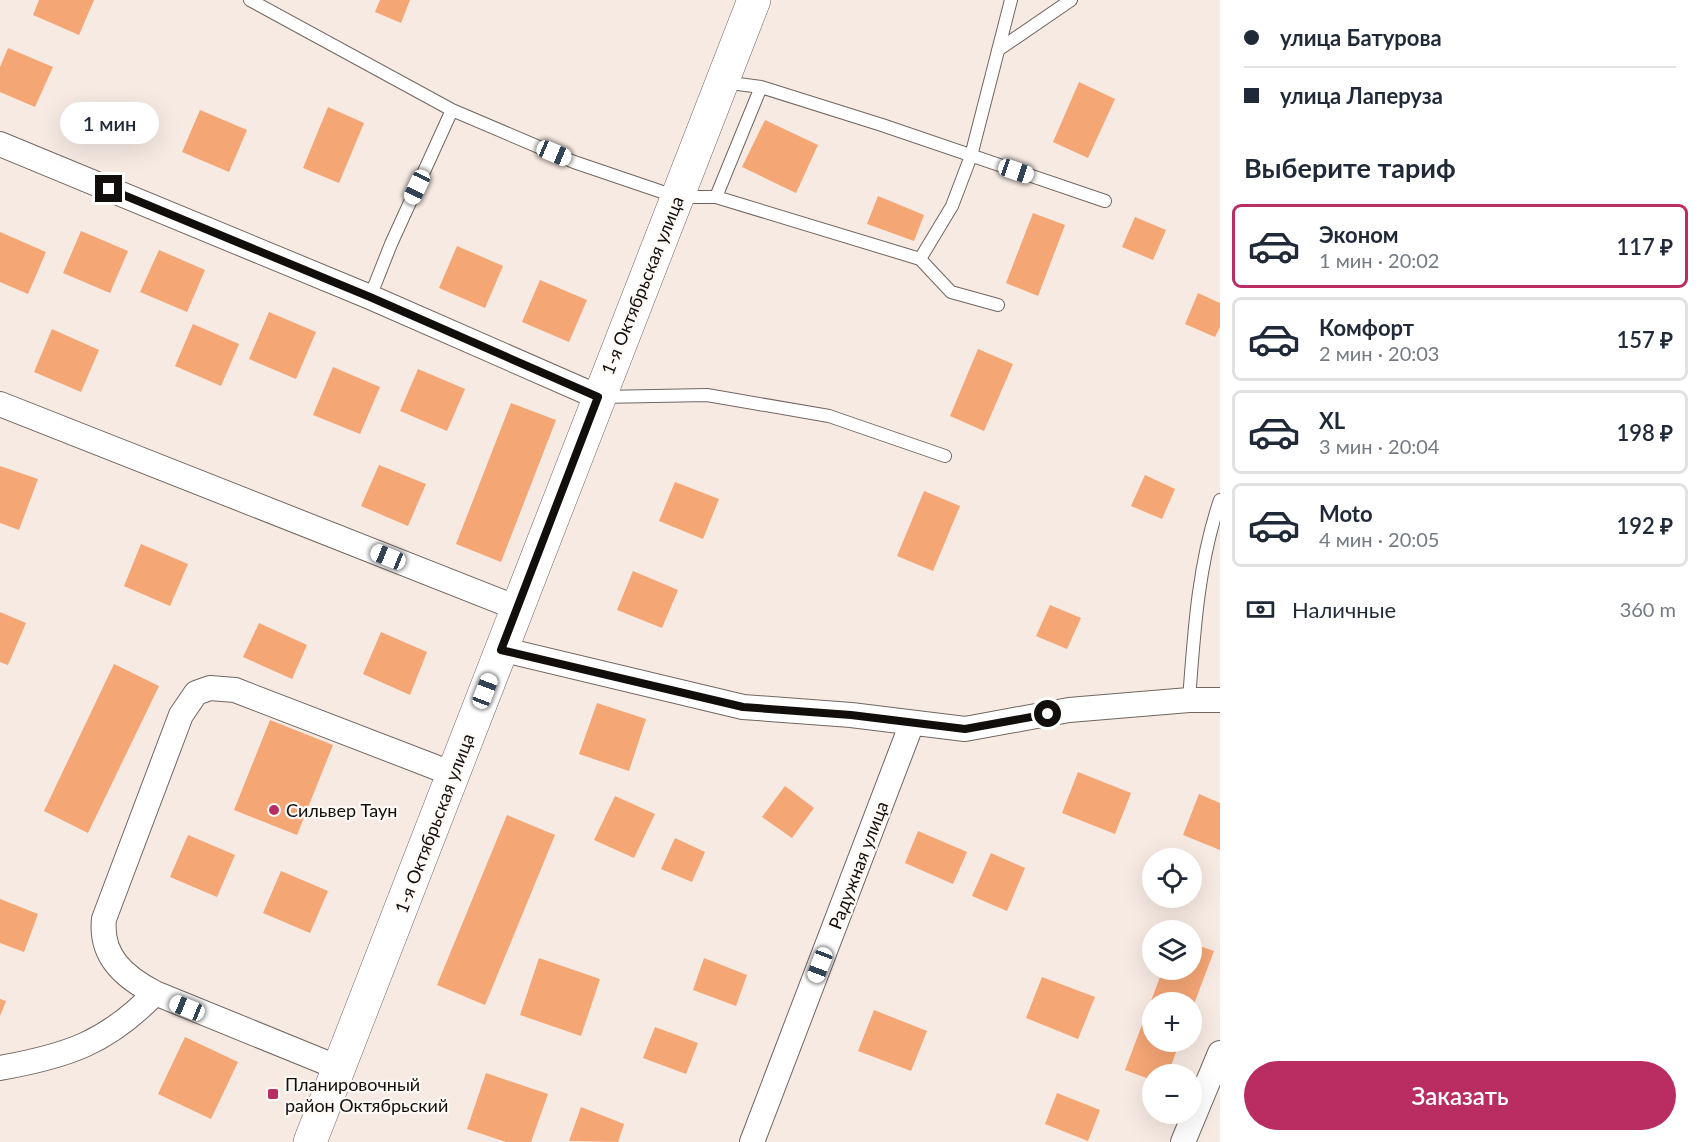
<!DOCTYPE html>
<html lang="ru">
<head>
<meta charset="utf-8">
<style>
	:root { --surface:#fff; --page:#f2f2f3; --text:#1f2937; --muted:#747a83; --line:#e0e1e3; --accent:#b92d63 }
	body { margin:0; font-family:Lato,sans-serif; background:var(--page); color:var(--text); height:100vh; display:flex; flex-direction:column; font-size:22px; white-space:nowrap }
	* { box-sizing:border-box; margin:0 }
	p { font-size:20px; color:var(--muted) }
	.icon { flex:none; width:33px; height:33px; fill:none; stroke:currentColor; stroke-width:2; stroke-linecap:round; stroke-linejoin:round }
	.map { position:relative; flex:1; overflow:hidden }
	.details { display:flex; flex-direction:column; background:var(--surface); width:480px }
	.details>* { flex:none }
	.guide { display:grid; align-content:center; height:132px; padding:0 24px; background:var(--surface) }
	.controls { position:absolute; left:1142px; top:848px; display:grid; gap:12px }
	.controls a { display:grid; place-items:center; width:60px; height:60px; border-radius:50%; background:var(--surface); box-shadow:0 6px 24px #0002; font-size:30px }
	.end { position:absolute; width:27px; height:27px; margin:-14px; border:8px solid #120e0b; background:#fff; box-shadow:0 0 0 3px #fff }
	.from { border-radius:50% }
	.bubble { position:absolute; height:42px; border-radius:21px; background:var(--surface); box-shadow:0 6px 24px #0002; font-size:20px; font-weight:600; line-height:42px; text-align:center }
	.car { position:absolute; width:18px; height:36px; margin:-18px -9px; border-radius:8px; box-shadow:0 0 4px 2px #0007; background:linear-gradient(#fff 24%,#345 0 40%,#fff 0 76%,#345 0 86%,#fff 0) }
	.guide b { display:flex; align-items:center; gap:21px; height:57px; font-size:22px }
	.guide b+b { border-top:2px solid var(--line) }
	.guide i { width:15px; height:15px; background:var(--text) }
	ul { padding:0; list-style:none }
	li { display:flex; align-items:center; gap:18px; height:84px; margin:0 12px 9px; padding:0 12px; border:3px solid var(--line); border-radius:9px }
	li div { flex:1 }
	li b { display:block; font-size:22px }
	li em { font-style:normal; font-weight:600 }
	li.current { border-color:var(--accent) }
	li>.icon { width:54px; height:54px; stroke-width:1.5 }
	h2 { padding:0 24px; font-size:27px; line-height:72px }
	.pay { display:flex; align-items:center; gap:15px; height:66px; padding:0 24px; font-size:22px }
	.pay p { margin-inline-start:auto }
	.cta { display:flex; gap:12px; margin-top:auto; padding:12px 24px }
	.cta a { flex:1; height:69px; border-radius:36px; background:var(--accent); color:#fff; font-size:24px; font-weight:600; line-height:69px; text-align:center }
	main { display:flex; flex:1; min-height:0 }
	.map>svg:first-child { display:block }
	.building { fill:#f5a675 }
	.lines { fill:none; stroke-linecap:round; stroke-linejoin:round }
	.lane-casing { stroke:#716660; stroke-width:14 }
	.street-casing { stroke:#716660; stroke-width:26 }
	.secondary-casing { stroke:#716660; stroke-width:34 }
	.lane { stroke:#fff; stroke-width:12 }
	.street { stroke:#fff; stroke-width:24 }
	.secondary { stroke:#fff; stroke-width:33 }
	.route { stroke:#120e0b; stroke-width:8 }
	.poi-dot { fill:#b92d63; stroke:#fff9f6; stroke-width:2 }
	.labels { text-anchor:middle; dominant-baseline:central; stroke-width:4.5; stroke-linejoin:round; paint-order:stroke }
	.street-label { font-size:18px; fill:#120e0b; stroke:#fff9f6 }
	.poi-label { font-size:18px; fill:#120e0b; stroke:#fff9f6; text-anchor:start }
</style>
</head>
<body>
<main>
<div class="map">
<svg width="1220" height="1142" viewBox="0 0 1220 1142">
	<rect width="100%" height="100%" fill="#f7eae3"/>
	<path class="building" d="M39 0H94L79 35 33 15Z
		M380 0H410L401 23 375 12Z
		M8 48 53 67 35 107 0 92V67Z
		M1079 82 1115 99 1088 158 1053 142Z
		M328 107 364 123 339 183 303 168Z
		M200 110 247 130 229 172 182 152Z
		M765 120 818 145 796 193 742 167Z
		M878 196 924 215 914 241 867 224Z
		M1033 213 1065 225 1038 296 1006 283Z
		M1135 217 1166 230 1153 260 1122 247Z
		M81 231 128 251 110 293 63 273Z
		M0 232 46 252 28 294 0 282Z
		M457 246 503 266 485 308 439 288Z
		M159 250 205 270 187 312 140 292Z
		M540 280 587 300 569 342 522 322Z
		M1198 293 1220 303V327L1215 337 1185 324Z
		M269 312 316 332 296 379 249 359Z
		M193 324 239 344 221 386 175 366Z
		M52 329 99 350 81 392 34 372Z
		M978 349 1013 364 984 431 950 416Z
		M333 367 380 387 360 434 313 415Z
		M418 369 465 389 447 431 400 411Z
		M511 403 556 420 501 562 456 544Z
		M379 465 426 484 408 526 361 506Z
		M0 466 38 479 19 530 0 523Z
		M1145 475 1175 489 1162 519 1131 506Z
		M675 482 719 499 703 539 659 521Z
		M924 491 960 506 933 571 897 556Z
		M141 544 188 564 170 606 124 586Z
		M633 571 678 590 662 628 617 610Z
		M1050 605 1081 618 1067 649 1036 636Z
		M0 612 26 623 8 665 0 662Z
		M259 623 307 645 292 679 243 657Z
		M381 632 427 652 410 695 363 674Z
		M114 664 159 686 88 833 44 811Z
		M597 703 646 719 629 771 579 754Z
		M270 720 333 745 297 835 234 810Z
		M1078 772 1131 793 1115 834 1062 813Z
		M785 786 814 808 792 838 762 817Z
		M1199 794 1220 803V850L1183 835Z
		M615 796 655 814 634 858 594 840Z
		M507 815 555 835 485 1005 437 985Z
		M918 831 967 852 953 884 905 863Z
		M188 835 235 855 217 897 170 877Z
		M675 838 705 852 692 882 661 869Z
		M991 853 1025 868 1007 911 972 896Z
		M281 871 328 891 310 933 263 913Z
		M0 899 38 914 24 952 0 943Z
		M1191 943 1214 951 1191 1012V1002H1152V1041H1180L1168 1074H1152V1080L1125 1070 1163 969H1191Z
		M539 958 600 979 581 1036 520 1015Z
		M704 958 747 975 736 1006 693 990Z
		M1042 977 1095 997 1078 1039 1026 1018Z
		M0 999 6 1001 0 1016Z
		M874 1010 927 1031 911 1071 858 1051Z
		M655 1027 698 1043 686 1074 643 1058Z
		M185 1037 238 1062 211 1119 158 1094Z
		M486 1073 548 1094 531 1142H506L467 1129Z
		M1057 1093 1100 1110 1088 1141 1045 1124Z
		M581 1107 624 1124 618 1142 569 1141Z"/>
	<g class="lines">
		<defs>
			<path id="lane" d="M250 0 452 110 574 162 677 197H716L920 259
				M998 50 1071 0
				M723 82 761 87 882 125 1105 201
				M716 197 761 87
				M370 297 391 244 452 110
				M998 305 951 292 920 259 952 206 971 156 1011 0
				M601 397 707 395 829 416 945 456
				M1189 700C1194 633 1198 564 1220 500"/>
			<path id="street" d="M0 144 370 297 598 397
				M0 404 517 608
				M500 649 743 707 851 715 965 729 1069 710 1189 700H1220
				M0 1068C67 1056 107 1043 155 993
				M339 1068 155 993C124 977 100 956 104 919L181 715 196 693 210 688 235 690 453 774
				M752 1142 912 723
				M1183 1142 1220 1053"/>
			<path id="secondary" d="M310 1142 754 0"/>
		</defs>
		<use href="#lane" class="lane-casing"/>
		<use href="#street" class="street-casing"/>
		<use href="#secondary" class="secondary-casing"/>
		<use href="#lane" class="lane"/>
		<use href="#street" class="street"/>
		<use href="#secondary" class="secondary"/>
	</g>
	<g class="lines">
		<path class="route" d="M109 189 370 297 598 397 501 650 743 707 851 715 965 729 1048 714"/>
	</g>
	<g class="poi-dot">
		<circle cx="274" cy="810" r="6"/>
		<rect x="267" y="1088" width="12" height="12" rx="3"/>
	</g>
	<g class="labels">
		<g class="street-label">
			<text transform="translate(642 285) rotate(-68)">1-я Октябрьская улица</text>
			<text transform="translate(434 823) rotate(-69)">1-я Октябрьская улица</text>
			<text transform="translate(858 865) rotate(-69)">Радужная улица</text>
		</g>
		<g class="poi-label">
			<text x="286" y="810">Сильвер Таун</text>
			<text x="285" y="1084">Планировочный<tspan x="285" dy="21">район Октябрьский</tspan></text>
		</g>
	</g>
</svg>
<div class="controls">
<a><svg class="icon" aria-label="locate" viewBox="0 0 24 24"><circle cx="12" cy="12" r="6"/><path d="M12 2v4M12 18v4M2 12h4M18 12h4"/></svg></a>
<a><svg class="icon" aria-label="layers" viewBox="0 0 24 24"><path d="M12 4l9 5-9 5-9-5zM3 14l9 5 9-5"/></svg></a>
<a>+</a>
<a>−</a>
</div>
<i class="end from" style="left:1048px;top:714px"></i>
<i class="end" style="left:109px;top:189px"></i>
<div class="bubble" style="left:60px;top:102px;width:99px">1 мин</div>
<i class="car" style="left:554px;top:153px;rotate:113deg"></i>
<i class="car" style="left:1016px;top:171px;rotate:109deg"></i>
<i class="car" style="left:417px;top:187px;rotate:205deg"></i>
<i class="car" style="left:388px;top:557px;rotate:292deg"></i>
<i class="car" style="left:485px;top:691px;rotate:21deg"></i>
<i class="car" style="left:820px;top:965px;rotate:201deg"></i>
<i class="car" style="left:187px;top:1008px;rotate:292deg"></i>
</div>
<section class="details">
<div class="guide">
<b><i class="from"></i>улица Батурова</b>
<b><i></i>улица Лаперуза</b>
</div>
<h2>Выберите тариф</h2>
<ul>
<li class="current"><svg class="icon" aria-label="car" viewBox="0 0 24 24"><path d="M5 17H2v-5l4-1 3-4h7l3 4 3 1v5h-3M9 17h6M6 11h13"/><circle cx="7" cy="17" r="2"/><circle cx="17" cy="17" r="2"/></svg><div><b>Эконом</b><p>1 мин · 20:02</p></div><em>117 ₽</em></li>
<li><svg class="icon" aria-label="car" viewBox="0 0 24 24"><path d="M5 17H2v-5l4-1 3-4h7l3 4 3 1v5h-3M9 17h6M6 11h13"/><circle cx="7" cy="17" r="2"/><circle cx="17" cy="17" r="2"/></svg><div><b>Комфорт</b><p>2 мин · 20:03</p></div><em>157 ₽</em></li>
<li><svg class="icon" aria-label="car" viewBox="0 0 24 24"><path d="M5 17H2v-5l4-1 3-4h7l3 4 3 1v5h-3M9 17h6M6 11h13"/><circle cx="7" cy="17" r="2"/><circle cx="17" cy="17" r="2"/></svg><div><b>XL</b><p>3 мин · 20:04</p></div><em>198 ₽</em></li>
<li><svg class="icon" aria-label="car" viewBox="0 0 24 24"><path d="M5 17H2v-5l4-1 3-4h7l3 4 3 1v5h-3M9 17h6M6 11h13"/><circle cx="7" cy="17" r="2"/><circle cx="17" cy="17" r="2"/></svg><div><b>Moto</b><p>4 мин · 20:05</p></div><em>192 ₽</em></li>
</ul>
<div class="pay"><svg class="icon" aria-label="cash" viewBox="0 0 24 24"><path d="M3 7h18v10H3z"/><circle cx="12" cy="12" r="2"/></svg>Наличные<p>360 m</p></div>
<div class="cta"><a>Заказать</a></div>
</section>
</main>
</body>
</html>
